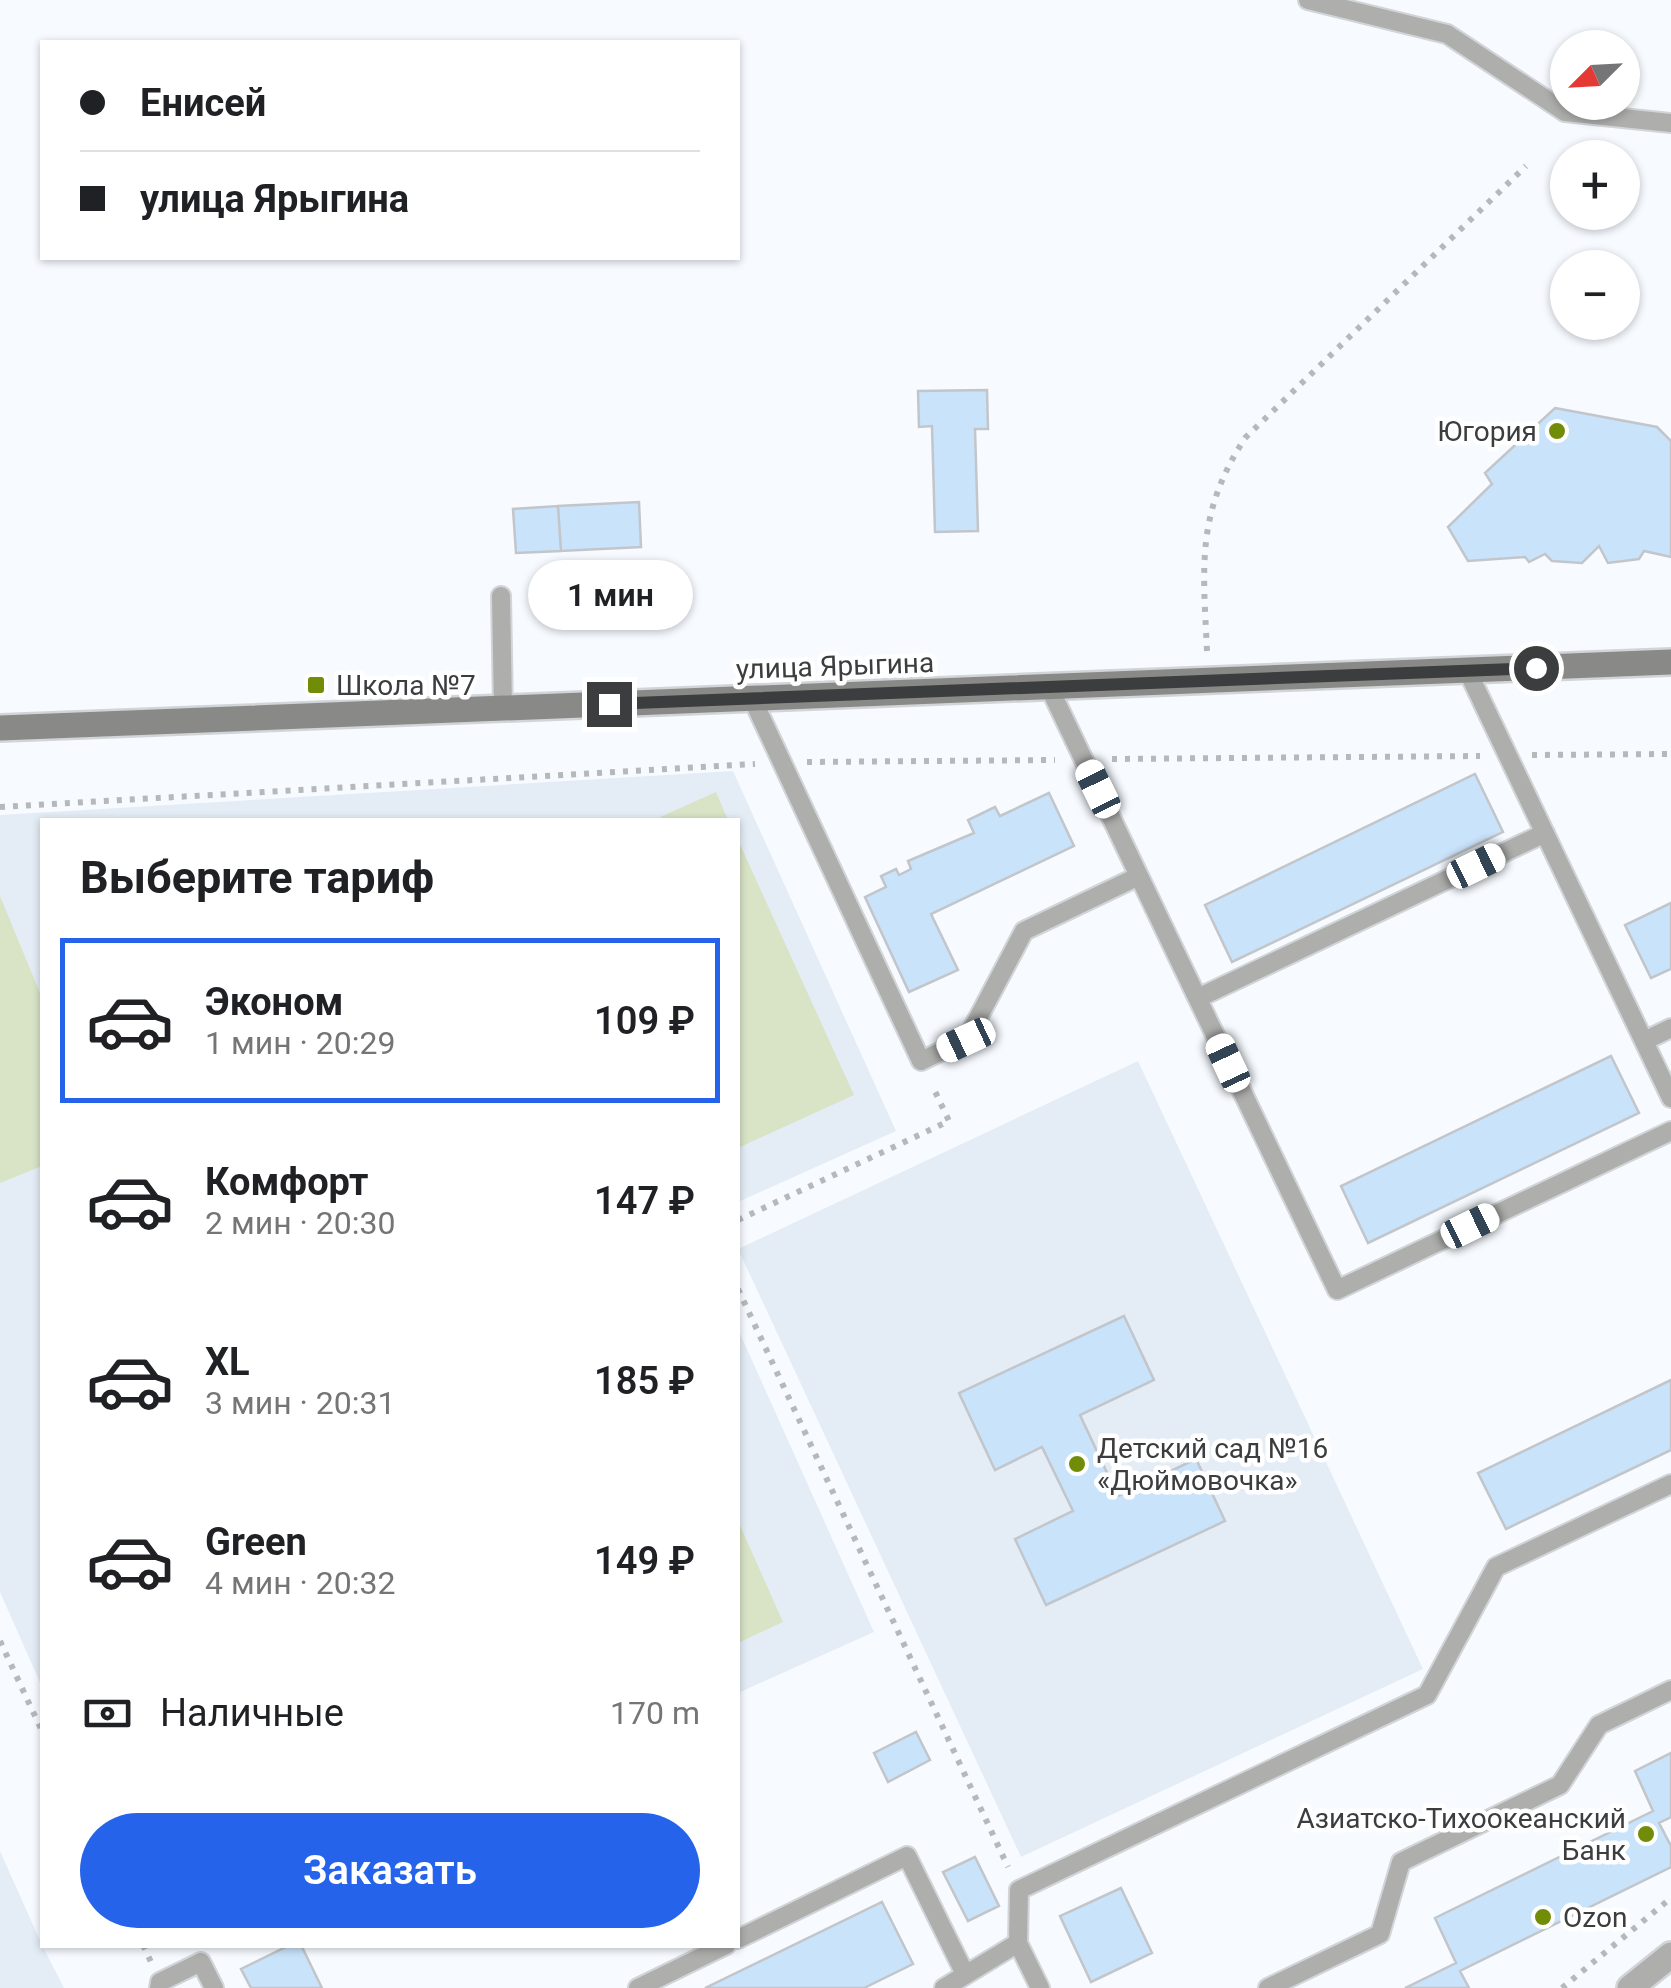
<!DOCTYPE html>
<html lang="ru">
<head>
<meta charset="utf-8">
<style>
	:root { --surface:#fff; --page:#f2f2f2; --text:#202124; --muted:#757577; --line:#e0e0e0; --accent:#2563eb }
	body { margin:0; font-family:Roboto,sans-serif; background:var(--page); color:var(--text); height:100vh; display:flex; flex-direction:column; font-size:38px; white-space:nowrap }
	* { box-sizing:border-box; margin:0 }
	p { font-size:32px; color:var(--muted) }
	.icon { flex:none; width:55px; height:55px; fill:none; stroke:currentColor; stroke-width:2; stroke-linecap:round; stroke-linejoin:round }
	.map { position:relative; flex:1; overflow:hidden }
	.drawer { position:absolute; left:40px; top:818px; width:700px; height:1130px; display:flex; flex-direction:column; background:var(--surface); border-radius:0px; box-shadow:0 2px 8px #0004 }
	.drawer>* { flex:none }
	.hud { position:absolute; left:40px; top:40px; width:700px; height:220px; border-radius:0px; box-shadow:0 2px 8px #0004; display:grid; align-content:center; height:220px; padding:0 40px; background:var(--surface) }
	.needle { width:65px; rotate:246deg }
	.buttons { position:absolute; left:1550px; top:30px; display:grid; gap:20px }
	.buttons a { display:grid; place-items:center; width:90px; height:90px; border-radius:50%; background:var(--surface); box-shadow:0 2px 8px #0004; font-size:50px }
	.end { position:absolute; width:45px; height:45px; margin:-22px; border:12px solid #3b3d3e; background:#fff; box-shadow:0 0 0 5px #fff }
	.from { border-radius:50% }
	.bubble { position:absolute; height:70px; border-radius:35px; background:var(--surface); box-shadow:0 2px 8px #0004; font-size:32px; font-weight:600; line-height:70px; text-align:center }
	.car { position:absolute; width:30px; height:60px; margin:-30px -15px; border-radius:12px; box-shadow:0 0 8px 2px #0007; background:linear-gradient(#fff 24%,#345 0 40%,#fff 0 76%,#345 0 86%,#fff 0) }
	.hud b { display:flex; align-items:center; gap:35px; height:95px; font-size:38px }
	.hud b+b { border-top:2px solid var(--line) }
	.hud i { width:25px; height:25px; background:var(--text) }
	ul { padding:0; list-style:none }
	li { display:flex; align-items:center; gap:30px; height:165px; margin:0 20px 15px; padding:0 20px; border:5px solid transparent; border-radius:0px }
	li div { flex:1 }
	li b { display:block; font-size:38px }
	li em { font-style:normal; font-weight:600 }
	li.on { border-color:var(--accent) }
	li>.icon { width:90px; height:90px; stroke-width:1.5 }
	h2 { padding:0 40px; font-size:45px; line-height:120px }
	.pay { display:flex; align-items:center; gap:25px; height:110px; padding:0 40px; font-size:38px }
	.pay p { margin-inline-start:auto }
	.button { display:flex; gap:20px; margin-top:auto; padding:20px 40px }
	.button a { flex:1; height:115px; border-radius:60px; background:var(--accent); color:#fff; font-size:40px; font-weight:600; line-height:115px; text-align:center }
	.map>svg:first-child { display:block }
	.built { fill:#e4edf6 }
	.green { fill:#d9e3c6 }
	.building { fill:#c9e3fb; stroke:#c2c6ca; stroke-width:2.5 }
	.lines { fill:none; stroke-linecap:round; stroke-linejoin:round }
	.lane-casing { stroke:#d1d5d8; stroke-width:22 }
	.street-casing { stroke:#d1d5d8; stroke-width:30 }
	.secondary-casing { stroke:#d1d5d8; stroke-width:30 }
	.path { stroke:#b6b9bc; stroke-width:6; stroke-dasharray:5 8; stroke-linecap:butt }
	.lane { stroke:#aeafad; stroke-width:18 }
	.street { stroke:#aeafad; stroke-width:25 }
	.secondary { stroke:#898a87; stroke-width:25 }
	.route { stroke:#3b3d3e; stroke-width:12 }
	.poi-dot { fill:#718c06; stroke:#fff; stroke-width:4 }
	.labels { text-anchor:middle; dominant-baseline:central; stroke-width:9; stroke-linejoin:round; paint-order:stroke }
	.poi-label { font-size:28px; fill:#3b3d3e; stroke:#fff; text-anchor:start }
	.street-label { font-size:28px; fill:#3b3d3e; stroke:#fff }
</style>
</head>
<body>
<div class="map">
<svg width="1671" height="1988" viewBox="0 0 1671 1988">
	<rect width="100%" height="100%" fill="#f7fbff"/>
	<path class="built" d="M733 771 896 1131 738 1202V820H42V1687L0 1592V815Z
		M1138 1061 1423 1669 1021 1857 738 1249Z
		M738 1329 874 1632 738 1693Z
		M0 1851 42 1945 64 1988H0Z"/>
	<path class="green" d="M716 792 728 820H662L660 817Z
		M738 840 854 1095 738 1148Z
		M0 896 42 998V1166L0 1183Z
		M738 1521 783 1622 738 1643Z"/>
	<path class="building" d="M987 390 988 429H975L978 531 935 532 932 426 919 427 918 391Z
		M1555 408 1657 427 1671 441V557L1644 551 1639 559 1608 563 1599 546 1582 563 1552 561 1545 554 1529 562 1525 557 1468 561 1448 527 1492 484 1485 473Z
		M639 502 641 547 561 551 558 506Z
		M558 506 561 551 516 553 513 509Z
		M1475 774 1503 832 1232 962 1205 905Z
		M1049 793 1074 846 931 914 958 970 909 992 865 897 886 887 881 876 896 869 899 875 911 869 908 861 974 833 968 820 995 807 1000 816Z
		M1671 903V969L1651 978 1625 925Z
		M1611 1056 1639 1113 1368 1243 1341 1186Z
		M1124 1316 1154 1380 1080 1415 1118 1496 1196 1459 1225 1521 1046 1605 1015 1539 1073 1511 1042 1447 995 1470 959 1393Z
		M1671 1380V1450L1506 1529 1478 1473Z
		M916 1732 930 1760 888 1782 874 1753Z
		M1671 1753V1817L1659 1823 1671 1846V1867L1460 1971 1469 1988H1405L1456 1963 1435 1918 1653 1811 1635 1771Z
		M975 1857 999 1906 968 1921 943 1872Z
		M1121 1888 1152 1953 1091 1982 1060 1916Z
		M882 1902 913 1964 864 1988H705Z
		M290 1945H301L322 1988H251L241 1969Z"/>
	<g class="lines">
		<defs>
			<path id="lane" d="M1308 0 1447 34 1565 112 1671 123
				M501 596 503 709
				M1468 672 1671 1098
				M752 698 921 1061 967 1039 1024 931 1139 876 1050 689
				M1139 876 1337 1290 1671 1131
				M1198 998 1545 833
				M1644 1041 1671 1028
				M738 1939 907 1856 965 1974
				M1018 1943 1040 1988
				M159 1988 160 1982 201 1962 214 1988
				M638 1988 726 1945
				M944 1988 1018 1943 1019 1890 1427 1695 1496 1567 1671 1484
				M1268 1988 1380 1934 1401 1862 1560 1785 1599 1725 1671 1690"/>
			<path id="street" d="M1630 1988 1671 1955"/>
			<path id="secondary" d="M0 728 1671 662"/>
		</defs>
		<use href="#lane" class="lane-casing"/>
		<use href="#street" class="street-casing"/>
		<use href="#secondary" class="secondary-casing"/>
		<path class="path" d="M1207 651C1203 565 1196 514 1245 438L1526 166
			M1532 755 1671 754
			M1112 759 1480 756
			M807 762 1055 760
			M0 807 755 764
			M738 1220 949 1121 932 1085
			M738 1289 1008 1867
			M0 1641 42 1731
			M143 1945 151 1962
			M1562 1988 1671 1898"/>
		<use href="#lane" class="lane"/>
		<use href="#street" class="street"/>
		<use href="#secondary" class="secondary"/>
	</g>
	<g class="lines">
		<path class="route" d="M609 704 1536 668"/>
	</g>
	<g class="poi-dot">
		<circle cx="1557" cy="431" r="10"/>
		<rect x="306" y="675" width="20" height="20" rx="5"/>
		<circle cx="1077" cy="1464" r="10"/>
		<circle cx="1646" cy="1834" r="10"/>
		<circle cx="1543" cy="1917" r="10"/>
	</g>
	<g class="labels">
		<g class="poi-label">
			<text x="1537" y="431" text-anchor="end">Югория</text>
			<text x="336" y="685">Школа №7</text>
			<text x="1097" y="1448">Детский сад №16<tspan x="1097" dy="32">«Дюймовочка»</tspan></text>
			<text x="1626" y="1818" text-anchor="end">Азиатско-Тихоокеанский<tspan x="1626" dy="32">Банк</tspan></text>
			<text x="1563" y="1917">Ozon</text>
		</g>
		<g class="street-label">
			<text transform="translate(835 666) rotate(-2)">улица Ярыгина</text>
		</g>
	</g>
</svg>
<div class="buttons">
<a><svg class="needle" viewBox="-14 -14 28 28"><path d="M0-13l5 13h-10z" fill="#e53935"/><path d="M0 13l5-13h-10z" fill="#757577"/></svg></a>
<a>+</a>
<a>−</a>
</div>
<i class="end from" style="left:1536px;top:668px"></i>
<i class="end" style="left:609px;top:704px"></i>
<div class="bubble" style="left:528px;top:560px;width:165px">1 мин</div>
<i class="car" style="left:1098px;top:789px;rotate:334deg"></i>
<i class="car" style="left:1476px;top:866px;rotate:64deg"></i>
<i class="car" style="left:966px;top:1040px;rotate:245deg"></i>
<i class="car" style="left:1228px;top:1063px;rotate:335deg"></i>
<i class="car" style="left:1470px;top:1226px;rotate:64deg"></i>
<div class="hud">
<b><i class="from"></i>Енисей</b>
<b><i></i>улица Ярыгина</b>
</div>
<section class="drawer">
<h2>Выберите тариф</h2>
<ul>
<li class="on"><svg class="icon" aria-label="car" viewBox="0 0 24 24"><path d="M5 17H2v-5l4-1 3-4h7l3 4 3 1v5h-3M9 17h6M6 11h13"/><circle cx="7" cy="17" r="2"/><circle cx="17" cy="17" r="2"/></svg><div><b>Эконом</b><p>1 мин · 20:29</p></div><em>109 ₽</em></li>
<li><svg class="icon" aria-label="car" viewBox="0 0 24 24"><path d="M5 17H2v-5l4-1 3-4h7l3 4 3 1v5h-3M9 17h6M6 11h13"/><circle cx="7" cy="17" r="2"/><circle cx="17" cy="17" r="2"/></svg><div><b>Комфорт</b><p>2 мин · 20:30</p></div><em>147 ₽</em></li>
<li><svg class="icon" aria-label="car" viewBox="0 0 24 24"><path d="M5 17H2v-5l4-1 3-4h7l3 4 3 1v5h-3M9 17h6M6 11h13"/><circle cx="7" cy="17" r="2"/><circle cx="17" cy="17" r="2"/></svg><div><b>XL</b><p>3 мин · 20:31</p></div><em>185 ₽</em></li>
<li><svg class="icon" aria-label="car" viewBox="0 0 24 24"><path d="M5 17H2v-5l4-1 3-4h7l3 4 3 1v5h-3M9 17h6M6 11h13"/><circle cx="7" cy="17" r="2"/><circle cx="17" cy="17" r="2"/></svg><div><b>Green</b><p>4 мин · 20:32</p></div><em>149 ₽</em></li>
</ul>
<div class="pay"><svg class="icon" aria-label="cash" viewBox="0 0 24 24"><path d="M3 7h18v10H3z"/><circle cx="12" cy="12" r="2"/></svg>Наличные<p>170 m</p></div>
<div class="button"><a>Заказать</a></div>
</section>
</div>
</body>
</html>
